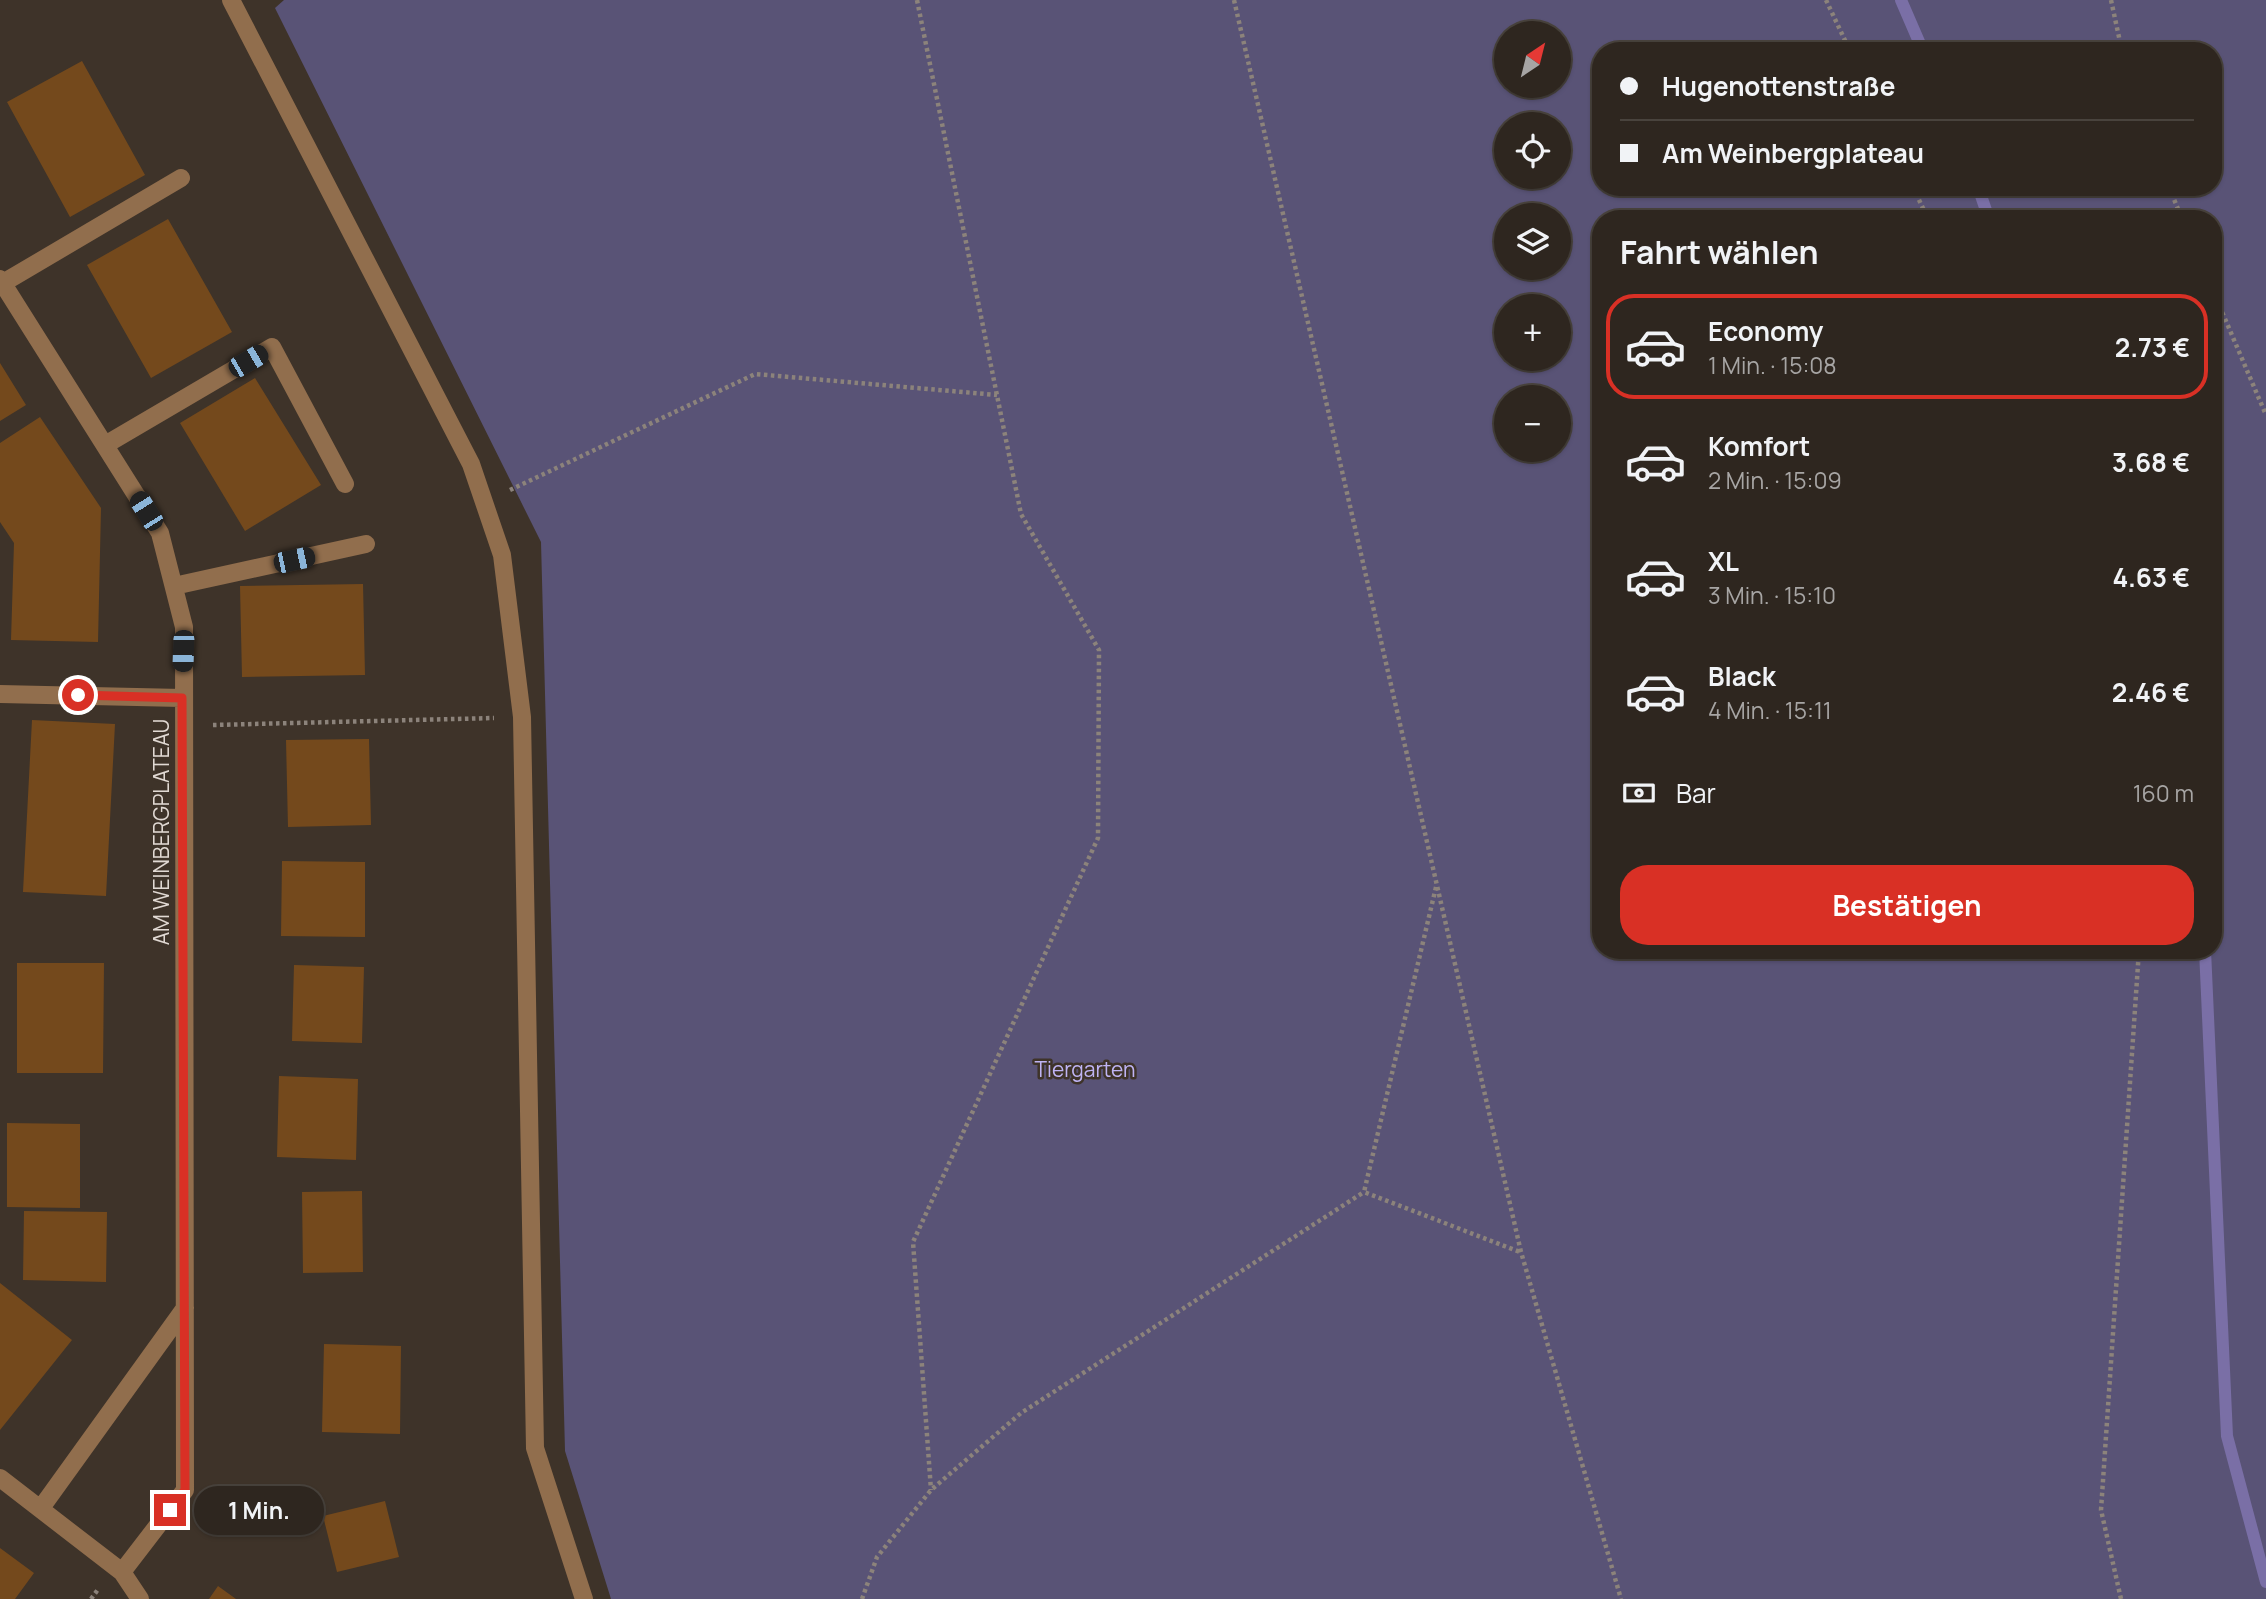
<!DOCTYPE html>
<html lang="de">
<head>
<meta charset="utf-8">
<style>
	:root { --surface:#2e261f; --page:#362e28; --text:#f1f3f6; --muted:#a7a5a4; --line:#49433d; --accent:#d93025 }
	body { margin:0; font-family:Manrope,sans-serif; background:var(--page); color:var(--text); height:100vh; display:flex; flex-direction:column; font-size:26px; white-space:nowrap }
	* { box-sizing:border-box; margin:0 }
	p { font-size:23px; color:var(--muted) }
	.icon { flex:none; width:38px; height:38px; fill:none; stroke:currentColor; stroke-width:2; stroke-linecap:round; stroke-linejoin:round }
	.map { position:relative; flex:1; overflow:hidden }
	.sheet { position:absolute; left:1592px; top:210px; width:630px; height:749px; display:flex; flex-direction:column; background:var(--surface); border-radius:28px; box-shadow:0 2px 5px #0004,0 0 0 2px var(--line) }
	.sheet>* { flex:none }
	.guide { position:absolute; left:1592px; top:42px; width:630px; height:154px; border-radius:28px; box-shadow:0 2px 5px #0004,0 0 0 2px var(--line); display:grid; align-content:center; height:154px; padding:0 28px; background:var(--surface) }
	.needle { width:46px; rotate:35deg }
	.tools { position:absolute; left:1494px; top:21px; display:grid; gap:14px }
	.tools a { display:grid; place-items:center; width:77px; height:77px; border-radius:50%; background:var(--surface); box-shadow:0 2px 5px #0004,0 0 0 2px var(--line); font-size:35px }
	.end { position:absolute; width:32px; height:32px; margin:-16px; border:9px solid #d93025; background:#fff; box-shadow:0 0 0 4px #fff }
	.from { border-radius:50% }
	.bubble { position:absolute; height:49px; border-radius:24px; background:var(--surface); box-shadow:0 2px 5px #0004,0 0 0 2px var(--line); font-size:23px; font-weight:700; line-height:49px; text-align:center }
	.car { position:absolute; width:21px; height:42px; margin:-21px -10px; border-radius:9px; box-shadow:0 0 5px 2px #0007; background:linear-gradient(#222 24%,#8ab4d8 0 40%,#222 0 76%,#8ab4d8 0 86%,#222 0) }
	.guide b { display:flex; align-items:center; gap:24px; height:66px; font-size:26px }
	.guide b+b { border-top:2px solid var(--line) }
	.guide i { width:18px; height:18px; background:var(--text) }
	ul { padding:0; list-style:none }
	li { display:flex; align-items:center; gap:21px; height:105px; margin:0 14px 10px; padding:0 14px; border:4px solid transparent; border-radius:28px }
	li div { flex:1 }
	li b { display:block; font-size:26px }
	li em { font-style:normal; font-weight:700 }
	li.active { border-color:var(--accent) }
	li>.icon { width:63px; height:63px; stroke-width:1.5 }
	h2 { padding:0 28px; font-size:32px; line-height:84px }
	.pay { display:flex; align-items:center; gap:18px; height:77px; padding:0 28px; font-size:26px }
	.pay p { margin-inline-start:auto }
	.action { display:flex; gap:14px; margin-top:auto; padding:14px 28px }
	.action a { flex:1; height:80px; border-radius:28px; background:var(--accent); color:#fff; font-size:28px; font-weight:700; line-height:80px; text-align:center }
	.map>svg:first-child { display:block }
	.green { fill:#595376; fill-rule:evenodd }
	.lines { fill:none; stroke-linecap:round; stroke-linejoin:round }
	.stream { stroke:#7a6fa6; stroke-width:12 }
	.building { fill:#74491c }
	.path { stroke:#8c837b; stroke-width:4.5; stroke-dasharray:3.5 3.5; stroke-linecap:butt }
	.minor { stroke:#916e4d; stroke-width:18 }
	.route { stroke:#d93025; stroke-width:9 }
	.labels { text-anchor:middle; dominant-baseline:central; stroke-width:5; stroke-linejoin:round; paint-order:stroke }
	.street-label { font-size:21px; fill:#e1d9d3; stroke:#3e3329 }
	.park-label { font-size:21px; fill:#bfb4f4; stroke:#3e3329 }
</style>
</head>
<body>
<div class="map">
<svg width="2266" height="1599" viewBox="0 0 2266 1599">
	<rect width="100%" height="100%" fill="#3e3329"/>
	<path class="green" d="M284 0H2266V1599H611L565 1451 541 542 275 8ZM1559 33V86H1507V33ZM1601 51H2214V187H1601ZM1559 124V177H1507V124ZM1559 215V268H1507V215ZM1601 219H2214V950H1601ZM1559 306V359H1507V306ZM1559 397V450H1507V397Z"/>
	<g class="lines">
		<path class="stream" d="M1901 0 1923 51
			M1978 187 1989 219
			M2205 950 2227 1436 2266 1582"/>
	</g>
	<path class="building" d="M82 61 145 175 70 217 7 102Z
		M168 219 232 332 151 378 87 265Z
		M0 363 26 405 0 421Z
		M255 378 321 485 245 531 180 423Z
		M40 417 101 508 98 642 11 640 14 543 0 522V443Z
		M363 584 365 675 242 677 240 586Z
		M32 720 115 724 106 896 23 892Z
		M369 739 371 825 288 827 286 740Z
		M282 861 365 862V937L281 936Z
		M17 963H104L103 1073H17Z
		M294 965 364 967 362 1043 292 1041Z
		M279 1076 358 1079 356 1160 277 1157Z
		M7 1123 80 1124V1208L7 1207Z
		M362 1191 363 1272 303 1273 302 1192Z
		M24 1211 107 1212 106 1282 23 1280Z
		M0 1283 72 1340 0 1430Z
		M324 1344 401 1346 400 1434 322 1432Z
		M385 1501 399 1557 337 1572 323 1516Z
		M0 1548 34 1573 15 1599H0Z
		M218 1586 236 1599H209Z"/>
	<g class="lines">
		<path class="path" d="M917 0 1021 514 1099 650 1098 838 913 1242 931 1490
			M1234 0 1521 1252 1621 1599
			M1826 0 1850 51
			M2111 0 2122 51
			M1913 187 1928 219
			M2169 187 2182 219
			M2214 293 2266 415
			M510 490 755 374 997 395
			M213 725 494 718
			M1436 887 1364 1192 1520 1252
			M91 1599 99 1588
			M862 1599 877 1557 931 1490 1021 1413 1364 1192
			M2121 1599 2101 1510 2139 950"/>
		<path class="minor" d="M231 0 471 464 502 555 522 717 535 1448 584 1599
			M0 279 160 533 184 627 185 1490 122 1572
			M3 283 181 178
			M105 445 272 347 345 484
			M174 586 366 544
			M0 694 182 698
			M0 1478 122 1572 140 1599
			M41 1508 185 1308"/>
	</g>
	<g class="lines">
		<path class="route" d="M78 695 182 698 185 1490 170 1510"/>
	</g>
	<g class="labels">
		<g class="street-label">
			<text transform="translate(161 832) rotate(-90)">AM WEINBERGPLATEAU</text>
		</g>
		<g class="park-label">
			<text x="1085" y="1069">Tiergarten</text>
		</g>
	</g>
</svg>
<div class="tools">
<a><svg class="needle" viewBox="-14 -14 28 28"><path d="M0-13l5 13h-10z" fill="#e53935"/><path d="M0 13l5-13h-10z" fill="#a7a5a4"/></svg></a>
<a><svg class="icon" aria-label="locate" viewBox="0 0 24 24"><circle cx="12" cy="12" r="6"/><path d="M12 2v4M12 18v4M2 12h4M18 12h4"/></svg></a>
<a><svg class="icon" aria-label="layers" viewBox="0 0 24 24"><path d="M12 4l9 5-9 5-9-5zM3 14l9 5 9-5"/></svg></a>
<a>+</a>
<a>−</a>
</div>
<i class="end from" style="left:78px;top:695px"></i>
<i class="end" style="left:170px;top:1510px"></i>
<div class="bubble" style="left:194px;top:1486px;width:130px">1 Min.</div>
<i class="car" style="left:248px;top:361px;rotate:60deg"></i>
<i class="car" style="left:146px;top:511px;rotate:328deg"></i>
<i class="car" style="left:294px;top:560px;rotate:78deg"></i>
<i class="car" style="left:183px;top:651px;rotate:182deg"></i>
<div class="guide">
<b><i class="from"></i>Hugenottenstraße</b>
<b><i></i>Am Weinbergplateau</b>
</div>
<section class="sheet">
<h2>Fahrt wählen</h2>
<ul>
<li class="active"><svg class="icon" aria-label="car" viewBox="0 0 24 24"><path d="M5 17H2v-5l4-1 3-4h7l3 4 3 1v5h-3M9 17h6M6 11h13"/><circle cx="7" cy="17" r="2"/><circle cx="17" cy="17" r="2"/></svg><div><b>Economy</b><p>1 Min. · 15:08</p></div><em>2.73 €</em></li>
<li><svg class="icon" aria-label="car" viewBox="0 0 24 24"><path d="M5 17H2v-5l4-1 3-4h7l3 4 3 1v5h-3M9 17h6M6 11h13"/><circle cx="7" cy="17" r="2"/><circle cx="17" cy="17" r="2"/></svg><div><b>Komfort</b><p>2 Min. · 15:09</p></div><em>3.68 €</em></li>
<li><svg class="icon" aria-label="car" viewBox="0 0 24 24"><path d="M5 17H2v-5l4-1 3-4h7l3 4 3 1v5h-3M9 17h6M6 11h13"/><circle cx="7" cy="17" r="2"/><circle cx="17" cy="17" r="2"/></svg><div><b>XL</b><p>3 Min. · 15:10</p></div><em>4.63 €</em></li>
<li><svg class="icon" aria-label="car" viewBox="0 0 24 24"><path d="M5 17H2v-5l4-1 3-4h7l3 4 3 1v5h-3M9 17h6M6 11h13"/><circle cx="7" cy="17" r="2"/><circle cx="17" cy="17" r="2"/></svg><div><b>Black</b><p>4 Min. · 15:11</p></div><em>2.46 €</em></li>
</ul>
<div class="pay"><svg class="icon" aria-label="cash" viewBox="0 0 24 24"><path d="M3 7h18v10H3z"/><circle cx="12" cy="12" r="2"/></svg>Bar<p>160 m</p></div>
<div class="action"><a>Bestätigen</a></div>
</section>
</div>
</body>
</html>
